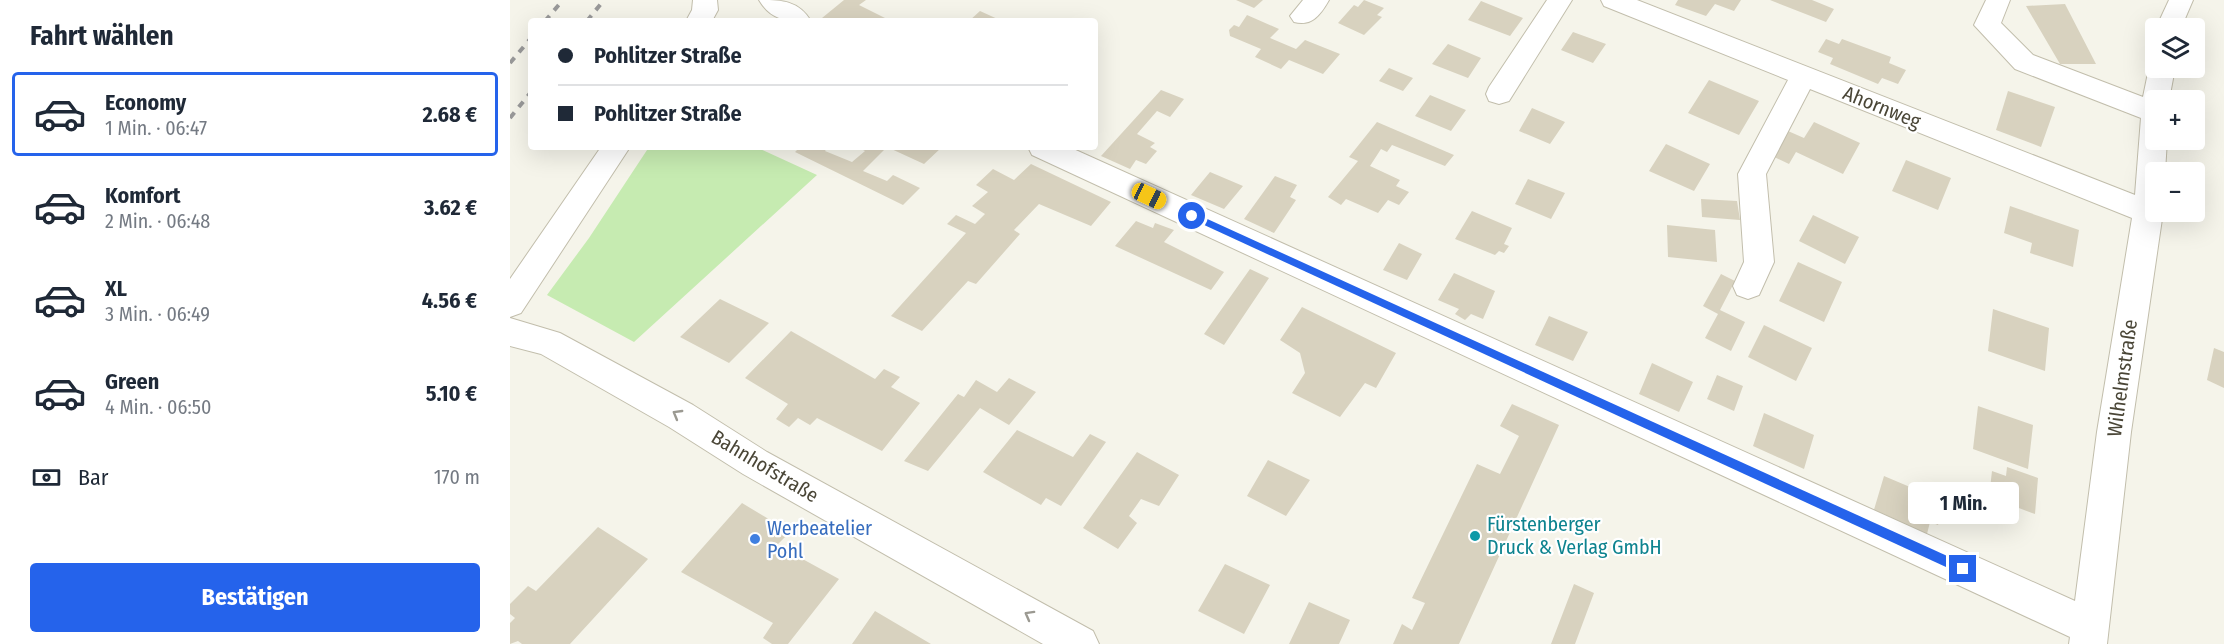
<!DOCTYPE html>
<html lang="de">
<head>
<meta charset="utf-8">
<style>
	:root { --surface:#fff; --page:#f2f2f3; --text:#1f2937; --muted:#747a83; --line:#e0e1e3; --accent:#2563eb }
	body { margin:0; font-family:"Fira Sans Condensed",sans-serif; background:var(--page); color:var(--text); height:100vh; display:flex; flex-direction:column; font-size:22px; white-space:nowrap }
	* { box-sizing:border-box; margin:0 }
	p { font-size:20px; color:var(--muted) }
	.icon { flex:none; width:33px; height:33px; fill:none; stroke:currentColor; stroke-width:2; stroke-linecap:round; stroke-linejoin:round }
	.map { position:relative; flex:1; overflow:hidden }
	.drawer { display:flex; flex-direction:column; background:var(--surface); width:510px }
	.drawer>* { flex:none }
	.top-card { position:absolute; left:18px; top:18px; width:570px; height:132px; border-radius:6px; box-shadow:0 6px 24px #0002; display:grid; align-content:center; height:132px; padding:0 30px; background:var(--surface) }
	.buttons { position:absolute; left:1635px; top:18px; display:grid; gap:12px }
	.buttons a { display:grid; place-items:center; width:60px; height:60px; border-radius:6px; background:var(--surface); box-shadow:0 6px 24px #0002; font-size:30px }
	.end { position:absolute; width:27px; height:27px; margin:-14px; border:8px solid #2563eb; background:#fff; box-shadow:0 0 0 3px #fff }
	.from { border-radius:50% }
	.bubble { position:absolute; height:42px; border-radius:6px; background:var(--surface); box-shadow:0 6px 24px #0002; font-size:20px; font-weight:700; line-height:42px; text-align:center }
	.car { position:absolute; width:18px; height:36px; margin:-18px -9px; border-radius:8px; box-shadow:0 0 4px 2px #0007; background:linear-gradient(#f5c518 24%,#345 0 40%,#f5c518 0 76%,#345 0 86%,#f5c518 0) }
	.top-card b { display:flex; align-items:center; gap:21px; height:57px; font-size:22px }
	.top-card b+b { border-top:2px solid var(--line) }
	.top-card i { width:15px; height:15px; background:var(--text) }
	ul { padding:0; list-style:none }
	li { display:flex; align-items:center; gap:18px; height:84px; margin:0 12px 9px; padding:0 18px; border:3px solid transparent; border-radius:6px }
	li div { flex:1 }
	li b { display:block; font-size:22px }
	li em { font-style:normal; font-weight:700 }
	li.active { border-color:var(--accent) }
	li>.icon { width:54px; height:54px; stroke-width:1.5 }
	h2 { padding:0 30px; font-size:27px; line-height:72px }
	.pay { display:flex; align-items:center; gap:15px; height:66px; padding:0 30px; font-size:22px }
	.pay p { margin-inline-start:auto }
	.button { display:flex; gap:12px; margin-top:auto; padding:12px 30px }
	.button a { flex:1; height:69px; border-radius:6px; background:var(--accent); color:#fff; font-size:24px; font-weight:700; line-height:69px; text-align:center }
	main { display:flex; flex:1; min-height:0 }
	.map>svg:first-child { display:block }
	.green { fill:#c6ebb1 }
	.building { fill:#d8d2bf }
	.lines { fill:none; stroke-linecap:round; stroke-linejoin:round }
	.minor-casing { stroke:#c2beac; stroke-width:2 }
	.minor { fill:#fff; fill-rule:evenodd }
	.rail { stroke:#999; stroke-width:4; stroke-dasharray:7 7; stroke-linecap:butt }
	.oneway { stroke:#9b9991 }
	.route { fill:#2563eb }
	.culture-dot { fill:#0f9aa8; stroke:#fff; stroke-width:2 }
	.shop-dot { fill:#3f7fe0; stroke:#fff; stroke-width:2 }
	.labels { text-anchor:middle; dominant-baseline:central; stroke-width:4.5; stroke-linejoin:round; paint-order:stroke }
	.street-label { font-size:20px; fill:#4a4637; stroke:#fff }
	.culture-label { font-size:20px; fill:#0d838f; stroke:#fff; text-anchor:start }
	.shop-label { font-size:20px; fill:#366cbe; stroke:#fff; text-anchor:start }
</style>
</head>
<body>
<main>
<section class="drawer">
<h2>Fahrt wählen</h2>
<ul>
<li class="active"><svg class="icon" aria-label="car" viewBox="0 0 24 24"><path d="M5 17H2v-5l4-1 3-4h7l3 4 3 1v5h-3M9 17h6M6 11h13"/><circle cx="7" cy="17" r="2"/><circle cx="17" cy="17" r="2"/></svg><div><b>Economy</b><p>1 Min. · 06:47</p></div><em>2.68 €</em></li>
<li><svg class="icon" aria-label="car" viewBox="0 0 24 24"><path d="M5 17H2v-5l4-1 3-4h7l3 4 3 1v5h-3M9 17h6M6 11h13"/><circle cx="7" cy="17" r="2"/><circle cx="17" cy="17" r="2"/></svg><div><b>Komfort</b><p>2 Min. · 06:48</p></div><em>3.62 €</em></li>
<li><svg class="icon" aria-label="car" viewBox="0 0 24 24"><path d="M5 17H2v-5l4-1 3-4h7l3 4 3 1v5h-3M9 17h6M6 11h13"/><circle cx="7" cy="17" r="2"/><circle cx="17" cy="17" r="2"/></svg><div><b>XL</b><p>3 Min. · 06:49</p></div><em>4.56 €</em></li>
<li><svg class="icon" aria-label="car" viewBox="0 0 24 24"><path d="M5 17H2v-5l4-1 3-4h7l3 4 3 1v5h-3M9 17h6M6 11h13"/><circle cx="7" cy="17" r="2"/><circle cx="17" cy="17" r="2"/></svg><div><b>Green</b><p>4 Min. · 06:50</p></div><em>5.10 €</em></li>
</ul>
<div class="pay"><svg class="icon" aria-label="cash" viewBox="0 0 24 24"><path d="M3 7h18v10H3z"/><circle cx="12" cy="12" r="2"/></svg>Bar<p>170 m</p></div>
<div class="button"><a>Bestätigen</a></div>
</section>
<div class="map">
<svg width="1714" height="644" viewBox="0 0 1714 644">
	<rect width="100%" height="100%" fill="#f5f4ea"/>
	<path class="green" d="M139 147H246L307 175 124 342 37 295 79 238Z"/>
	<path class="building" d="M334 0H356L349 5 381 21H315L312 18Z
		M726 0H753L744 8Z
		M854 0 874 8 867 15 872 17 854 35 828 23 844 5 848 7Z
		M1168 0H1231L1224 11 1205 4 1196 16 1165 5Z
		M1260 0H1302L1324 9 1316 22Z
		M971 1 1013 18 1000 36 958 20Z
		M1555 4 1586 64H1550L1516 6Z
		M470 11 492 21H459Z
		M737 15 769 29 760 38 786 49 795 40 830 54 813 74 779 60 771 69 745 57 751 49 720 36 719 30 724 25 729 27Z
		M1063 32 1096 44 1083 63 1051 50Z
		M1316 39 1329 44 1332 39 1381 57 1379 63 1396 70 1388 84 1372 78 1368 84 1320 64 1323 58 1308 52Z
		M938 44 971 58 958 78 922 64Z
		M879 68 903 78 893 91 869 81Z
		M1199 80 1249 101 1229 135 1178 113Z
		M651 90 674 99 660 117 647 111 627 134 645 143 640 147 647 151 636 164 626 160 620 169 591 156Z
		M1498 91 1545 107 1531 147 1486 130Z
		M920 95 956 110 941 131 905 116Z
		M1022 108 1055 122 1040 144 1009 131Z
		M867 122 944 155 935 166 882 145 877 152 871 149 860 166 890 180 886 186 899 192 889 205 878 200 868 213 836 199 831 205 818 197 848 161 839 157Z
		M1304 122 1350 143 1333 174 1286 152 1279 164 1262 156 1278 131 1294 138Z
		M1156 144 1200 164 1184 191 1139 171Z
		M290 147H318L315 151 342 162 355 151 347 147H432L414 164 377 147 353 171 377 181 383 175 410 188 393 205 285 152Z
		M1396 160 1441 178 1428 210 1382 191Z
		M521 164 601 202 581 226 529 204 504 230 510 234 466 284 458 281 412 331 381 316 456 233 437 224 446 215 465 224 475 214 462 206 478 192 466 185 483 169 504 180Z
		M700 172 733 186 714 209 681 195Z
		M765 176 787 185 780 197 786 200 764 233 734 219Z
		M1018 179 1055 193 1041 219 1005 204Z
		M1191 199 1227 201 1230 220 1192 217Z
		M1500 206 1569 230 1563 267 1520 253 1522 243 1494 233Z
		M962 211 1002 228 994 244 999 246 994 253 989 251 985 255 945 239Z
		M1303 215 1349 237 1335 264 1289 241Z
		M626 221 643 228 645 223 664 230 654 242 714 272 701 290 605 246Z
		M1157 225 1205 230 1207 262 1158 257Z
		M889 243 912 254 897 280 873 270Z
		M1288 262 1332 282 1314 322 1269 301Z
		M740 269 759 278 714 345 694 334Z
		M944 273 985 291 973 319 961 314 955 320 945 314 949 309 928 300Z
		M1211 274 1225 281 1210 310 1235 322 1221 351 1195 338 1208 314 1193 306Z
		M210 299 259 323 219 363 170 337Z
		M792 307 886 353 866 388 855 383 830 417 782 393 795 373 790 353 770 340Z
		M1483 309 1539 328 1535 371 1478 351Z
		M1039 316 1078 332 1063 361 1025 345Z
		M1254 325 1302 348 1286 381 1238 357Z
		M281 331 365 379 374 369 390 377 381 387 410 403 372 451 307 418 300 425 288 418 279 427 266 419 278 404 235 378Z
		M1704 348 1714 352V388L1697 380Z
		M1142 363 1183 382 1169 412 1129 394Z
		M1207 375 1233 386 1224 411 1197 399Z
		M499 378 526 392 499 425 470 408 418 471 394 461 448 394 454 397 466 380 487 392Z
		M1002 404 1049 425 949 644H883L892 624 902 630 915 603 902 598 967 464 990 474 1009 436 990 426Z
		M1468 406 1523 425 1518 469 1463 449Z
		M1254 413 1304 435 1294 469 1243 446Z
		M507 430 563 457 580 434 596 442 551 506 536 498 531 505 473 472Z
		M627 452 669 475 649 506 631 499 619 516 627 523 608 549 573 528Z
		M758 460 800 480 776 516 737 496Z
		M1497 467 1528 478 1525 514 1479 497 1482 471 1496 476Z
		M1374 476 1426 498 1425 504 1433 509 1428 525 1420 522 1416 538 1363 513Z
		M232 503 280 532 267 545 329 579 278 644H262L253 638 263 623 171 572Z
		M88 527 138 559 60 644H12L8 641 0 644V623L5 618 0 614V604L18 586 26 591Z
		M715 564 760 585 734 634 688 611Z
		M1064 584 1084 593 1065 644H1041Z
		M799 602 840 620 829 644H779Z
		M365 611 421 644H342Z"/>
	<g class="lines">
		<defs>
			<path id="minor" d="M183 0H207L208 10 202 21H176L182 10Z
				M249 0C271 0 288 0 301 21 278 21 262 22 249 0Z
				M793 0H819C811 14 802 27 784 22L780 16Z
				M1037 0H1062L999 101 989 104 979 101 976 94 979 87Z
				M1091 0H1127L1625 195 1631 118 1505 69 1464 25 1476 0H1500L1491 23 1523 55 1633 97 1639 68 1643 61 1646 60V68H1665L1659 100H1646V140H1657L1655 172H1646V212H1653L1621 432 1597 644H1559L1560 637 522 155 518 147H559L1565 601 1587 432 1622 218 1300 89 1256 174 1264 262 1249 295 1238 299 1227 295 1223 286 1234 262 1228 174 1278 80 1094 6Z
				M1659 0H1683L1671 28H1646Z
				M91 147H120L11 313 0 317V279Z
				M0 318 50 333 183 405 257 452 583 631 589 644H533L233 474 159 427 31 354 0 346Z"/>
		</defs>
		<use href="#minor" class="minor-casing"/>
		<use href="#minor" class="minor"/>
		<path class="rail" d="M35 21 53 0
			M77 21 94 0
			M0 63 21 38
			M0 118 21 92"/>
	</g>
	<defs><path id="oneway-chevron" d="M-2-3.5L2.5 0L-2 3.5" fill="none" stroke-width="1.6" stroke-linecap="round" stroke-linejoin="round" transform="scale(1.5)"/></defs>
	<g class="oneway">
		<use href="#oneway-chevron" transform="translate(167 414) rotate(-150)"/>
		<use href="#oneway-chevron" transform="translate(519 615) rotate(-151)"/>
	</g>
	<path class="route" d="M682 212 1457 565V573H1449L679 218 678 216Z"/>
	<circle class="culture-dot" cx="965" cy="536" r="6"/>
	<circle class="shop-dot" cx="245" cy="539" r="6"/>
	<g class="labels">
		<g class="street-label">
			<text transform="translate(1372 107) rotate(22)">Ahornweg</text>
			<text transform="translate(1612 378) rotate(-82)">Wilhelmstraße</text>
			<text transform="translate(255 466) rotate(31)">Bahnhofstraße</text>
		</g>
		<g class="culture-label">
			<text x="977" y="524">Fürstenberger<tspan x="977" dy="23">Druck &amp; Verlag GmbH</tspan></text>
		</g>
		<g class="shop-label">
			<text x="257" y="528">Werbeatelier<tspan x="257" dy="23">Pohl</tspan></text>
		</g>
	</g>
</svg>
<div class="buttons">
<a><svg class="icon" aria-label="layers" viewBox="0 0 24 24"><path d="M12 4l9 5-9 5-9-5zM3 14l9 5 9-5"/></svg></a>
<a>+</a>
<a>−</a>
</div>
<i class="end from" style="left:682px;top:216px"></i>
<i class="end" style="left:1453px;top:569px"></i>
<div class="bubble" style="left:1398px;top:482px;width:111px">1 Min.</div>
<i class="car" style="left:639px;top:196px;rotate:115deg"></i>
<div class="top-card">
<b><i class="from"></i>Pohlitzer Straße</b>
<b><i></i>Pohlitzer Straße</b>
</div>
</div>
</main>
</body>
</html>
